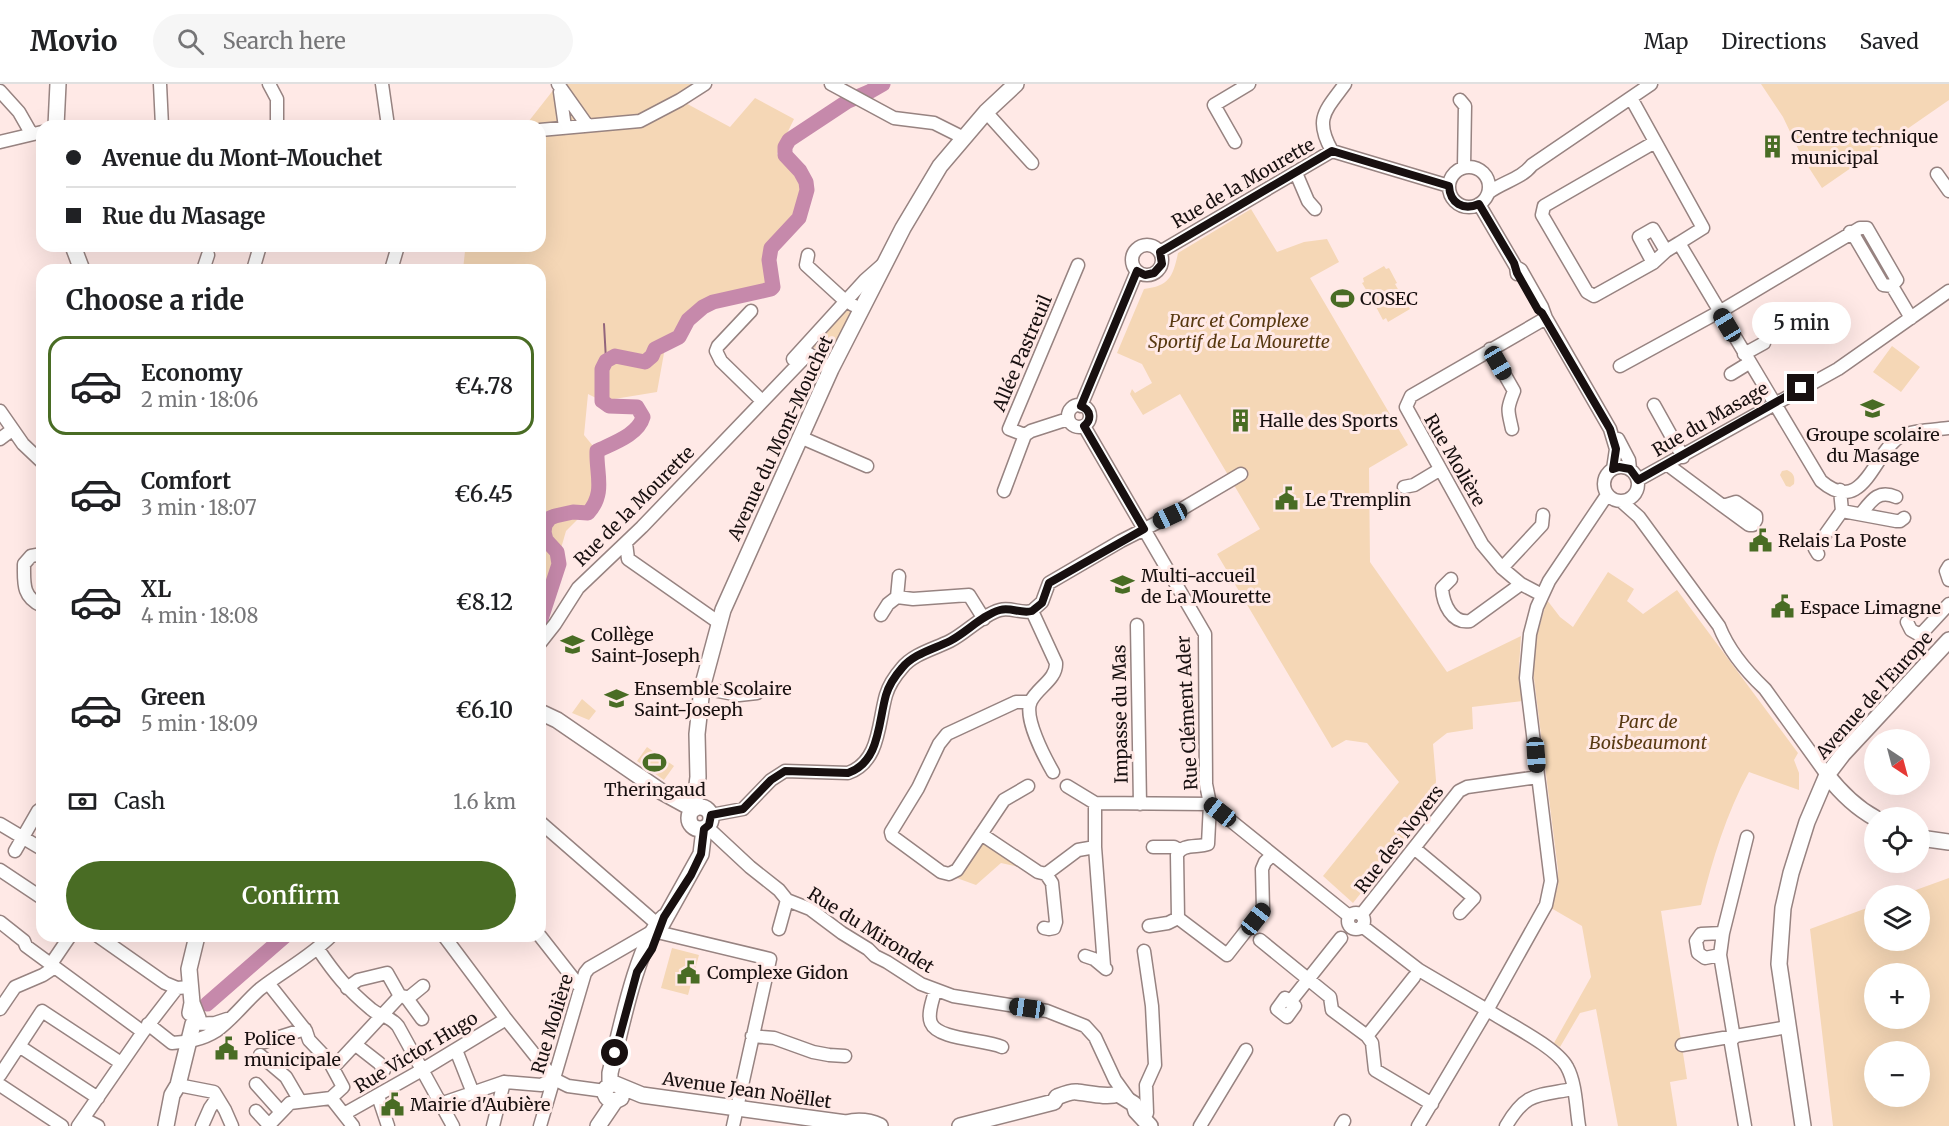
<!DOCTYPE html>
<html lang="en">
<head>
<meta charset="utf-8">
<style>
	:root { --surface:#fff; --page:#f6f6f6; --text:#202124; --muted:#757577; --line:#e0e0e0; --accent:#496c24 }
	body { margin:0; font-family:Merriweather,serif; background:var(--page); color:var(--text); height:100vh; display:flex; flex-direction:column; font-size:22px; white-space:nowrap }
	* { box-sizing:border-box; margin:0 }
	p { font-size:20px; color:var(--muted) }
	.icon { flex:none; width:33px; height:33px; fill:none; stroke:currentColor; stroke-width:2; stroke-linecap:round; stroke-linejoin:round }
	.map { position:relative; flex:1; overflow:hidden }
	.details { position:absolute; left:36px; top:180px; width:510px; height:678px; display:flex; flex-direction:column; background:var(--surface); border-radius:18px; box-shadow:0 6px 24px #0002 }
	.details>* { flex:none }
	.top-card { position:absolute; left:36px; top:36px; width:510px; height:132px; border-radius:18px; box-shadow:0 6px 24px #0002; display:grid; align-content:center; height:132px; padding:0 30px; background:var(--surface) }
	.needle { width:39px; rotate:144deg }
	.buttons { position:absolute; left:1864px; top:645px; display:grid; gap:12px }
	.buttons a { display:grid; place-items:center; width:66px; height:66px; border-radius:50%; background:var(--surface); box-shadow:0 6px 24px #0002; font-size:30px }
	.end { position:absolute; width:27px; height:27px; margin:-14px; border:8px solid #181010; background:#fff; box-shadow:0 0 0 3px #fff }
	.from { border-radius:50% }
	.bubble { position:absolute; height:42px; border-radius:21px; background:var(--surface); box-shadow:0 6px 24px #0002; font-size:20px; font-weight:600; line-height:42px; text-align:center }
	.car { position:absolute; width:18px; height:36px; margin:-18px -9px; border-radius:8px; box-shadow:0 0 4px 2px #0007; background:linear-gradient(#222 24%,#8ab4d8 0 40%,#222 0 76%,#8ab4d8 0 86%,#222 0) }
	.top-card b { display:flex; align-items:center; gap:21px; height:57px; font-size:22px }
	.top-card b+b { border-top:2px solid var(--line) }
	.top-card i { width:15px; height:15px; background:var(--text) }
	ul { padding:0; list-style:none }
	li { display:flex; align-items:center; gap:18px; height:99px; margin:0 12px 9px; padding:0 18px; border:3px solid transparent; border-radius:18px }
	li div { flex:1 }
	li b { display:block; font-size:22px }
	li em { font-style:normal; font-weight:600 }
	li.selected { border-color:var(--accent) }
	li>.icon { width:54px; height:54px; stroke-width:1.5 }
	h2 { padding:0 30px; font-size:27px; line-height:72px }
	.pay { display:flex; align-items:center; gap:15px; height:66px; padding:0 30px; font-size:22px }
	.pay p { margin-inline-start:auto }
	.button { display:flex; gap:12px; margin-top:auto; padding:12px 30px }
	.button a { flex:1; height:69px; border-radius:36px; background:var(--accent); color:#fff; font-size:24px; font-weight:600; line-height:69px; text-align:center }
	header { display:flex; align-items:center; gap:36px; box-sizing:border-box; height:84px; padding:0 30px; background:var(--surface); border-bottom:2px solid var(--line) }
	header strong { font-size:28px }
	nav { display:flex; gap:33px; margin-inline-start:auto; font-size:21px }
	.search { width:420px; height:54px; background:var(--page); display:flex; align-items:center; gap:15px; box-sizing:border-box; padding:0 21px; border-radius:33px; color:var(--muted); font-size:22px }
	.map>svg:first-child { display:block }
	.green { fill:#f5d7b6; fill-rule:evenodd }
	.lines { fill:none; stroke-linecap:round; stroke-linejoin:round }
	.stream { stroke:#92657c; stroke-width:2 }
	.river { stroke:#c689ab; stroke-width:15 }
	.minor-casing { stroke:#978381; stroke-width:15 }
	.major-casing { stroke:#978381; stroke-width:18 }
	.minor { stroke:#fff; stroke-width:12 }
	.major { stroke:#fff; stroke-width:15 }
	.route { stroke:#181010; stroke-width:8 }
	.labels { text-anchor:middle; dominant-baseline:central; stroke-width:6; stroke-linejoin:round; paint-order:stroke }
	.poi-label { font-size:18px; fill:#181010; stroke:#ffe9e6; text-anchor:start }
	.street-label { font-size:18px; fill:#181010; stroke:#ffe9e6 }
	.park-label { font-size:18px; font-style:italic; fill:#583911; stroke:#ffe9e6 }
</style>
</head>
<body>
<header>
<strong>Movio</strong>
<div class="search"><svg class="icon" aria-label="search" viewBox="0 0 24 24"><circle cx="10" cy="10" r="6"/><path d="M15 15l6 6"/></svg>Search here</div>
<nav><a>Map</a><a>Directions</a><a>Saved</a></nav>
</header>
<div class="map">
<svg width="1949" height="1042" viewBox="0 0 1949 1042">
	<rect width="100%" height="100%" fill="#ffe9e6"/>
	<path class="green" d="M558 0H698L680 16 730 43 755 14 794 35 777 70 806 98 799 134 771 164 769 207 713 218 688 236 666 258 657 308 602 317 588 310 584 351 597 367V416L566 447 540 537V186H463L465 167 494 168V162H540V42H525Z
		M1761 0H1949V16L1822 104 1802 73 1783 33Z
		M1251 125 1277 168 1304 158 1327 155 1339 178 1310 194 1408 361 1369 384 1370 478 1447 588 1521 552 1519 583 1523 617 1472 623 1473 645 1447 649 1433 660 1436 696 1434 718 1382 783 1378 781 1373 788 1376 790 1353 819 1323 792 1399 698 1367 659 1346 656 1332 664 1217 470 1260 445 1180 310 1143 331 1130 310 1132 305 1135 309 1152 299 1142 280 1117 269 1144 205C1169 202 1173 193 1178 169Z
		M1384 182 1386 185 1389 184 1397 199 1395 200 1399 207 1401 206 1410 220 1408 222 1410 225 1388 238 1386 234 1383 236 1375 221 1377 220 1373 213 1371 214 1362 199 1364 198 1363 194Z
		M845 223 851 226V228L832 267 824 269 813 263 824 250 823 248Z
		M1892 262 1920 283 1901 308 1873 288Z
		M1787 386C1794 389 1795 393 1794 400L1790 403 1786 402 1780 391 1782 387Z
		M1608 488 1634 505 1627 517 1643 530 1677 506 1798 669 1794 676 1799 689V706L1749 688C1726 730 1713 774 1701 821L1661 827 1687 995 1670 998 1677 1042H1618L1596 925 1580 929 1560 963 1554 959 1591 893 1582 842 1551 824 1558 801V786L1533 587V565L1547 516 1560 533 1573 543Z
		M582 615 596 627 589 636 572 629Z
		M647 663 674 682 664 696 637 677Z
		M984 758 1024 784 1001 779 976 801 954 793 980 759Z
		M1949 794V1042H1833L1810 845 1875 821V856H1920V812L1902 811ZM1875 890H1920V934H1875ZM1875 968H1920V1012H1875Z
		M672 864 699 871 688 911 661 904Z"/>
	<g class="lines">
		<path class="stream" d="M604 240 606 276"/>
		<path class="river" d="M540 538 559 480 557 468 546 456 544 448 545 441 550 434 555 432 573 428 588 429C606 409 596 390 597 367 613 359 638 351 643 333L637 323 609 322 602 317V285L606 277 615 272 645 278 652 272 655 265 679 253 688 236 703 223 713 218 771 205 773 203 769 176 771 164 799 134 807 106 806 98 800 87 785 71V63L789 56 848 17 869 8 883 0
			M207 920 285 852"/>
		<defs>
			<path id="minor" d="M160 0 162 42
				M269 0 277 15V42
				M382 0 388 42
				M558 0 587 41
				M831 0 894 34 934 39 964 54
				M0 7 19 28 31 49
				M560 8 565 43
				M1631 14 1703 144 1679 159 1821 397C1863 433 1873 371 1898 354 1912 346 1933 346 1949 344
				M1460 16 1465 22 1464 83
				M986 28 1032 79
				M540 46 640 37 680 16 705 0
				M0 58 42 48
				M1235 58 1214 21 1249 0
				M1655 58 1544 122 1542 131 1587 208 1594 212 1653 179 1666 167 1679 159
				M1332 67C1314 35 1325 27 1345 0
				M1449 103a20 20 0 1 1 40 0a20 20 0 1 1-40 0Z
				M1296 89 1308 117 1315 125
				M1937 90 1949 107
				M1488 109C1502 98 1521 95 1532 81L1651 0
				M1479 120 1516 183 1517 190
				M1850 148 1856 155 1883 201 1892 202 1911 234
				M1132 176a15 15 0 1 1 30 0a15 15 0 1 1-30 0Z
				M1160 168 1332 67 1449 102
				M808 171 806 181 842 214 853 221
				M1653 179 1639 153 1653 145 1666 167
				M1516 183 1521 186 1542 223 1546 234 1610 345 1616 365 1613 385
				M203 186 208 171
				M253 186 260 162
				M391 186 398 162
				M751 227 718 262 716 267 721 277 762 317
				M1490 265 1514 307C1506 327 1508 326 1512 345
				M803 266 831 285
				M1744 270 1764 259
				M793 275 865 196 882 181
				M1620 282 1726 224 1860 144H1867L1897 196 1892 202
				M1731 290 1749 279
				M1068 332a11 11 0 1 1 22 0a11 11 0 1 1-22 0Z
				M1654 321 1683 373
				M1081 322 1137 187
				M0 327 23 360 42 378
				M1068 335 1031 347 1025 351 1009 345 1078 181
				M1084 342 1205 550 1206 700 1210 720 1208 760C1198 764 1182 759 1177 771L1178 834 1227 871 1263 825 1262 785 1265 778 1272 771
				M800 353 867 382
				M0 355 12 346
				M1618 355 1629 376 1630 385
				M1668 381 1723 422
				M1604 400a17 17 0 1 1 34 0a17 17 0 1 1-34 0Z
				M1638 396 1838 285 1949 207
				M1404 403 1414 401 1439 386
				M1004 407 1025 351
				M1621 417 1639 433 1719 542C1728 565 1747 588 1765 605L1827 691
				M1736 418 1756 432V436L1753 441H1749L1723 422Z
				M1842 427 1896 437H1900L1904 434
				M1861 430C1871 417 1878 405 1896 413
				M626 459 628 475 718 538
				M42 470 31 472 24 480C24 499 22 513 42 522
				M1818 470 1815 465 1842 427 1840 406
				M1949 482 1946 487 1949 496
				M1502 484 1542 441 1543 431
				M1451 495 1442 504C1443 520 1452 540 1470 537L1521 500
				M1542 511 1521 500 1502 484 1482 460 1406 323 1411 312 1546 234
				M897 513 913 515 969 511 984 535
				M1032 527 1056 579C1057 595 1037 604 1031 617 1023 633 1045 674 1053 688
				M881 531 888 520 897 513 899 492
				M1907 538 1911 546 1918 550 1924 547 1949 520
				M1137 541 1140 720
				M540 559 555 540 578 504 642 443 807 271
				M702 604 739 611 757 609
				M1028 702 1004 716 957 786 949 790 941 788 892 752 891 748 918 704 939 660 947 650 1016 618H1030
				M1067 702 1095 719 1210 720
				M1095 719V763L1104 882
				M1210 720 1349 832
				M711 731 743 725 771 696 785 687 848 689C880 678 878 639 886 611 889 601 895 592 902 584 913 570 934 565 950 557 966 549 982 531 1000 526 1011 523 1021 530 1032 527L1042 518 1049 499 1121 457 1170 432 1241 390
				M540 738 656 839 658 847
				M0 740 42 765
				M707 743 750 783 779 806 787 816 810 825 842 849 868 865 875 872 887 878 921 900 953 912 1047 927 1085 942 1095 953 1115 996 1128 1014
				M981 750 1038 788 1046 790 1078 766 1095 763
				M1153 763H1174L1179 766
				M1414 764 1474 814 1460 829
				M15 767 38 727 42 724
				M0 786 42 814
				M1348 837a8 8 0 1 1 16 0a8 8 0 1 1-16 0Z
				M1361 831 1459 707 1467 703 1538 693
				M0 838 24 857 26 862 143 948
				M1149 842 1168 839 1178 834
				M1362 842 1419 886 1482 923
				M1044 844 1049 845 1054 844 1056 838 1052 799 1046 790
				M779 845 787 816
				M98 852 165 899 177 904
				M444 852 506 935 554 995 568 1002 605 1007
				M540 852 580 903
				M1260 856 1330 913 1332 926 1367 952 1372 959 1375 986 1432 1020
				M318 865C335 890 347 905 371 925 380 933 388 930 398 942L453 1042
				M1720 871 1705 874 1698 869 1696 857 1701 850 1723 849
				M1085 872 1094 875 1106 885
				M51 880 70 852
				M347 904 358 896 387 889 400 912
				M935 907C933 916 927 930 931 939 938 956 985 955 1002 963
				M400 912 406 913 422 935
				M407 915 423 902
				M1290 918 1285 914 1277 925 1287 933 1295 922 1290 918 1341 854
				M1490 921 1546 821 1551 797 1526 594 1530 550 1537 523 1549 497 1607 411
				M0 925 15 903 43 891 55 883
				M1492 929C1511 941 1557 964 1567 983 1576 999 1576 1024 1579 1042
				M148 940 172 959C187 958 202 956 216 947 232 936 245 918 260 905 283 887 310 873 331 852
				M193 940 215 939 227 935
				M752 952 774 954 813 968 829 971 845 972
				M1367 952 1414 893
				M1730 954 1745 1042
				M1734 954 1720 871 1723 849 1747 753
				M264 958 305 945
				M356 961 379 979 384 986
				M1682 961 1788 943
				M19 962 98 1014
				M456 966 473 1009
				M260 971 286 993 300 1017
				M333 984 400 912
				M0 991 42 927 121 979
				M256 1000 281 1028
				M0 1001 62 1042
				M178 1001 214 1008 225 1026 232 1042
				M378 1012 388 1042
				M331 1014 353 1042
				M440 1020 504 998 541 1001 554 995
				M256 1027 269 1041
				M344 1030 422 986 506 935
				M1143 1034 1147 1029 1146 1001 1155 981 1152 922 1144 867
				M84 1035 98 1042
				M78 1042 143 948 177 904 190 903
				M202 1042 210 1024 217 1014
				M268 1042 290 1019 331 1014 343 1003 329 977 309 956 306 947 268 899
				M493 1042 504 998
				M540 1042 585 889 589 884 653 847 770 875 733 1042
				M1200 1042 1246 966
				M1341 1042 1344 1037
				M1418 1042 1484 931
				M1506 1042C1526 1008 1536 1012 1573 1005"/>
			<path id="major" d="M56 42 58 0
				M73 162 82 186
				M540 628 557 636 662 708 693 725
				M1827 691C1841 709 1855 723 1875 734
				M689 734a11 11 0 1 1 22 0a11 11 0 1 1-22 0Z
				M694 725 698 693 697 650 702 604 723 526 831 285 903 144 940 82 986 28 1016 0
				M1920 754 1949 758
				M662 840 701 770 704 745
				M190 929 192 919 189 885 197 852
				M610 999V989C619 953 638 855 664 833
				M615 1017C607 1016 603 1011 606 1004L613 999 642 1011 846 1039C858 1036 869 1037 880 1042
				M166 1042 172 1011 178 1001 193 940 198 934 192 919
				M598 1042 615 1017 621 1014
				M960 1042 1054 1018 1057 1013C1062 1011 1071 1007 1077 1008 1088 1009 1107 1014 1118 1010L1134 1020 1136 1027 1150 1042
				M1803 1042 1779 880 1783 824 1791 789 1807 738 1827 691 1843 670 1949 556"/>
		</defs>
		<use href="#minor" class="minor-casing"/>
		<use href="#major" class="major-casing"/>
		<use href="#minor" class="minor"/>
		<use href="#major" class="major"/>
	</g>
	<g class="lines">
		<path class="route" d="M615 969 637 888 652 865 664 833 691 791 701 770 704 745 709 741 711 731 743 725 771 696 785 687 848 689C880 678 878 639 886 611 889 601 895 592 902 584 913 570 934 565 950 557 966 549 982 531 1000 526 1011 523 1021 530 1032 527L1042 519 1049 499 1144 445 1084 342C1092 336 1091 326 1081 322L1137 187 1145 191 1154 189 1162 180 1160 168 1332 67 1449 102C1450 119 1463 127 1479 120L1514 179 1517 189 1538 226 1542 229 1610 345 1616 365 1613 385 1619 383 1630 385 1638 396 1801 304"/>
	</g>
	<defs>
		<symbol id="building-bare" viewBox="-9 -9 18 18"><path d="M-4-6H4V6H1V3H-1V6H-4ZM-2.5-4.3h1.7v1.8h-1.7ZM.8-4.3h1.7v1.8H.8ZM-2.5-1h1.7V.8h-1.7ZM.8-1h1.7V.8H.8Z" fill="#496c24" stroke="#ffe9e6" stroke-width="2.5" paint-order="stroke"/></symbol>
		<symbol id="stadium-bare" viewBox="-9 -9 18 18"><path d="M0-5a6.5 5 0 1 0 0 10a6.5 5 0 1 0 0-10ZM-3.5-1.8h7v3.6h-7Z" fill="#496c24" stroke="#ffe9e6" stroke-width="2.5" paint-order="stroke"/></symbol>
		<symbol id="school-bare" viewBox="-9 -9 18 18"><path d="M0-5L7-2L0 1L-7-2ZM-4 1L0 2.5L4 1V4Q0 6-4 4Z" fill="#496c24" stroke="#ffe9e6" stroke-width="2.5" paint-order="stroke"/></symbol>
		<symbol id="civic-bare" viewBox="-9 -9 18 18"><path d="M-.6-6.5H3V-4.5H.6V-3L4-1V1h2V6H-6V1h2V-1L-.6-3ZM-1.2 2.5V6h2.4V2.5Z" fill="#496c24" stroke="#ffe9e6" stroke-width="2.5" paint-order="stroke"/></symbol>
	</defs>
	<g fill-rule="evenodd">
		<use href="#building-bare" x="1756" y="46" width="33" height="33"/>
		<use href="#stadium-bare" x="1326" y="198" width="33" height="33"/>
		<use href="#school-bare" x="1856" y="308" width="33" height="33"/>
		<use href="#building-bare" x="1224" y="320" width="33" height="33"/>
		<use href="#civic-bare" x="1270" y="398" width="33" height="33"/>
		<use href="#civic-bare" x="1744" y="440" width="33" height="33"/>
		<use href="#school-bare" x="1106" y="484" width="33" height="33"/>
		<use href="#civic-bare" x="1766" y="506" width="33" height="33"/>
		<use href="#school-bare" x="556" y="544" width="33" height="33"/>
		<use href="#school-bare" x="600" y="598" width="33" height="33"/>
		<use href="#stadium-bare" x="638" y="662" width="33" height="33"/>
		<use href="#civic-bare" x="672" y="872" width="33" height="33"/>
		<use href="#civic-bare" x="210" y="948" width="33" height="33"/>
		<use href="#civic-bare" x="376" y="1004" width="33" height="33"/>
	</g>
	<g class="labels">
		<g class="poi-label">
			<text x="1791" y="52">Centre technique<tspan x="1791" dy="21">municipal</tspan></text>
			<text x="1360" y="214">COSEC</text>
			<text x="1259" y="336">Halle des Sports</text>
			<text x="1873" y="350" text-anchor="middle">Groupe scolaire<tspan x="1873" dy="21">du Masage</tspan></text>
			<text x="1305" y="415">Le Tremplin</text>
			<text x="1778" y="456">Relais La Poste</text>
			<text x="1141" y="491">Multi-accueil<tspan x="1141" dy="21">de La Mourette</tspan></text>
			<text x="1800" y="523">Espace Limagne</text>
			<text x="591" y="550">Collège<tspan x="591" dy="21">Saint-Joseph</tspan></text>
			<text x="634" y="604">Ensemble Scolaire<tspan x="634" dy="21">Saint-Joseph</tspan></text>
			<text x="655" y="705" text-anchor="middle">Theringaud</text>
			<text x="707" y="888">Complexe Gidon</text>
			<text x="244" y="954">Police<tspan x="244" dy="21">municipale</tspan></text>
			<text x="410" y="1020">Mairie d'Aubière</text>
		</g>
		<g class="street-label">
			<text transform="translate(1243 99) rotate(-30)">Rue de la Mourette</text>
			<text transform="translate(1022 269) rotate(-67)">Allée Pastreuil</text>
			<text transform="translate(1710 335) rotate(-30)">Rue du Masage</text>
			<text transform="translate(780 354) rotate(-65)">Avenue du Mont-Mouchet</text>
			<text transform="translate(1455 376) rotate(60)">Rue Molière</text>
			<text transform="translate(634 422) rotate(-45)">Rue de la Mourette</text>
			<text transform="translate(1874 611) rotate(-48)">Avenue de l'Europe</text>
			<text transform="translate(1187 629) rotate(-93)">Rue Clément Ader</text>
			<text transform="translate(1120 630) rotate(-91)">Impasse du Mas</text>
			<text transform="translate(1399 755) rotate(-52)">Rue des Noyers</text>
			<text transform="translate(871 846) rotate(32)">Rue du Mirondet</text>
			<text transform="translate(552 940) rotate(-73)">Rue Molière</text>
			<text transform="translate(416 968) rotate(-31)">Rue Victor Hugo</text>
			<text transform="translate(747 1006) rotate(8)">Avenue Jean Noëllet</text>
		</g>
		<g class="park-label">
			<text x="1239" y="236">Parc et Complexe<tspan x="1239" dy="21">Sportif de La Mourette</tspan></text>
			<text x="1648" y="637">Parc de<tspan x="1648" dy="21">Boisbeaumont</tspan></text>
		</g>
	</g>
</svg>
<div class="buttons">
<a><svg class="needle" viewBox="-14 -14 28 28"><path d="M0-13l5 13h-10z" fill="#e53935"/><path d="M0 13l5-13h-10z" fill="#757577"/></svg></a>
<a><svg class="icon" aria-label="locate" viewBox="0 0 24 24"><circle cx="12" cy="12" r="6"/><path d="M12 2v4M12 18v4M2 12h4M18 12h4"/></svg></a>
<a><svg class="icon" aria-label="layers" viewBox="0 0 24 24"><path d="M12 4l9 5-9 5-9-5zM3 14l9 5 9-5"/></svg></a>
<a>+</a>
<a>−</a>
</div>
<i class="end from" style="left:615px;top:969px"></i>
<i class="end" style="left:1801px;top:304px"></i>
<div class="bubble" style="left:1752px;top:218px;width:99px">5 min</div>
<i class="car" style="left:1727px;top:241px;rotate:329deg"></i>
<i class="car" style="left:1498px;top:279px;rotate:150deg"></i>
<i class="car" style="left:1170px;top:432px;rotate:245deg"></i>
<i class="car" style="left:1536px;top:671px;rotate:176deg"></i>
<i class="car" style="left:1220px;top:728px;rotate:308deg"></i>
<i class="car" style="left:1256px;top:835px;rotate:38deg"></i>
<i class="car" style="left:1027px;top:924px;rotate:278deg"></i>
<div class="top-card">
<b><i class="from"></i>Avenue du Mont-Mouchet</b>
<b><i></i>Rue du Masage</b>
</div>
<section class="details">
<h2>Choose a ride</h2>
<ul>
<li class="selected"><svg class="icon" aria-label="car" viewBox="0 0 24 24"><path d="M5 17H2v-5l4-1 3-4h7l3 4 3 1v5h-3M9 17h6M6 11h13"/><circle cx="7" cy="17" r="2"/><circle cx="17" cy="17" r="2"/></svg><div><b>Economy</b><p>2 min · 18:06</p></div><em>€4.78</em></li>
<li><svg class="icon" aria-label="car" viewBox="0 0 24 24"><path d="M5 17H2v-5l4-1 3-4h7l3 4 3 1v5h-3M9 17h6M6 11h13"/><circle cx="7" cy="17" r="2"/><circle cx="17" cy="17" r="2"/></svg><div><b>Comfort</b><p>3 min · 18:07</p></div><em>€6.45</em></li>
<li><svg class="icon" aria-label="car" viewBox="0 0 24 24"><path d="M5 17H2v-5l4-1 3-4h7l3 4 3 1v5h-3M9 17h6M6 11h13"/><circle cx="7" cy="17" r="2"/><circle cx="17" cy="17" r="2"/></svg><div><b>XL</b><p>4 min · 18:08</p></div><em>€8.12</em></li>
<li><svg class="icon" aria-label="car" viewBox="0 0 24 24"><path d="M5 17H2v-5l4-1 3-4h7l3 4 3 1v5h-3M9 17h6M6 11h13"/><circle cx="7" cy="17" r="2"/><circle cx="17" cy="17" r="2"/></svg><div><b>Green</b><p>5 min · 18:09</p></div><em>€6.10</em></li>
</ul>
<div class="pay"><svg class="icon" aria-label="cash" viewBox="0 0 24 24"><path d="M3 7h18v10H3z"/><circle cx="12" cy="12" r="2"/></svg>Cash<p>1.6 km</p></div>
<div class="button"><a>Confirm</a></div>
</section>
</div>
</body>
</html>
